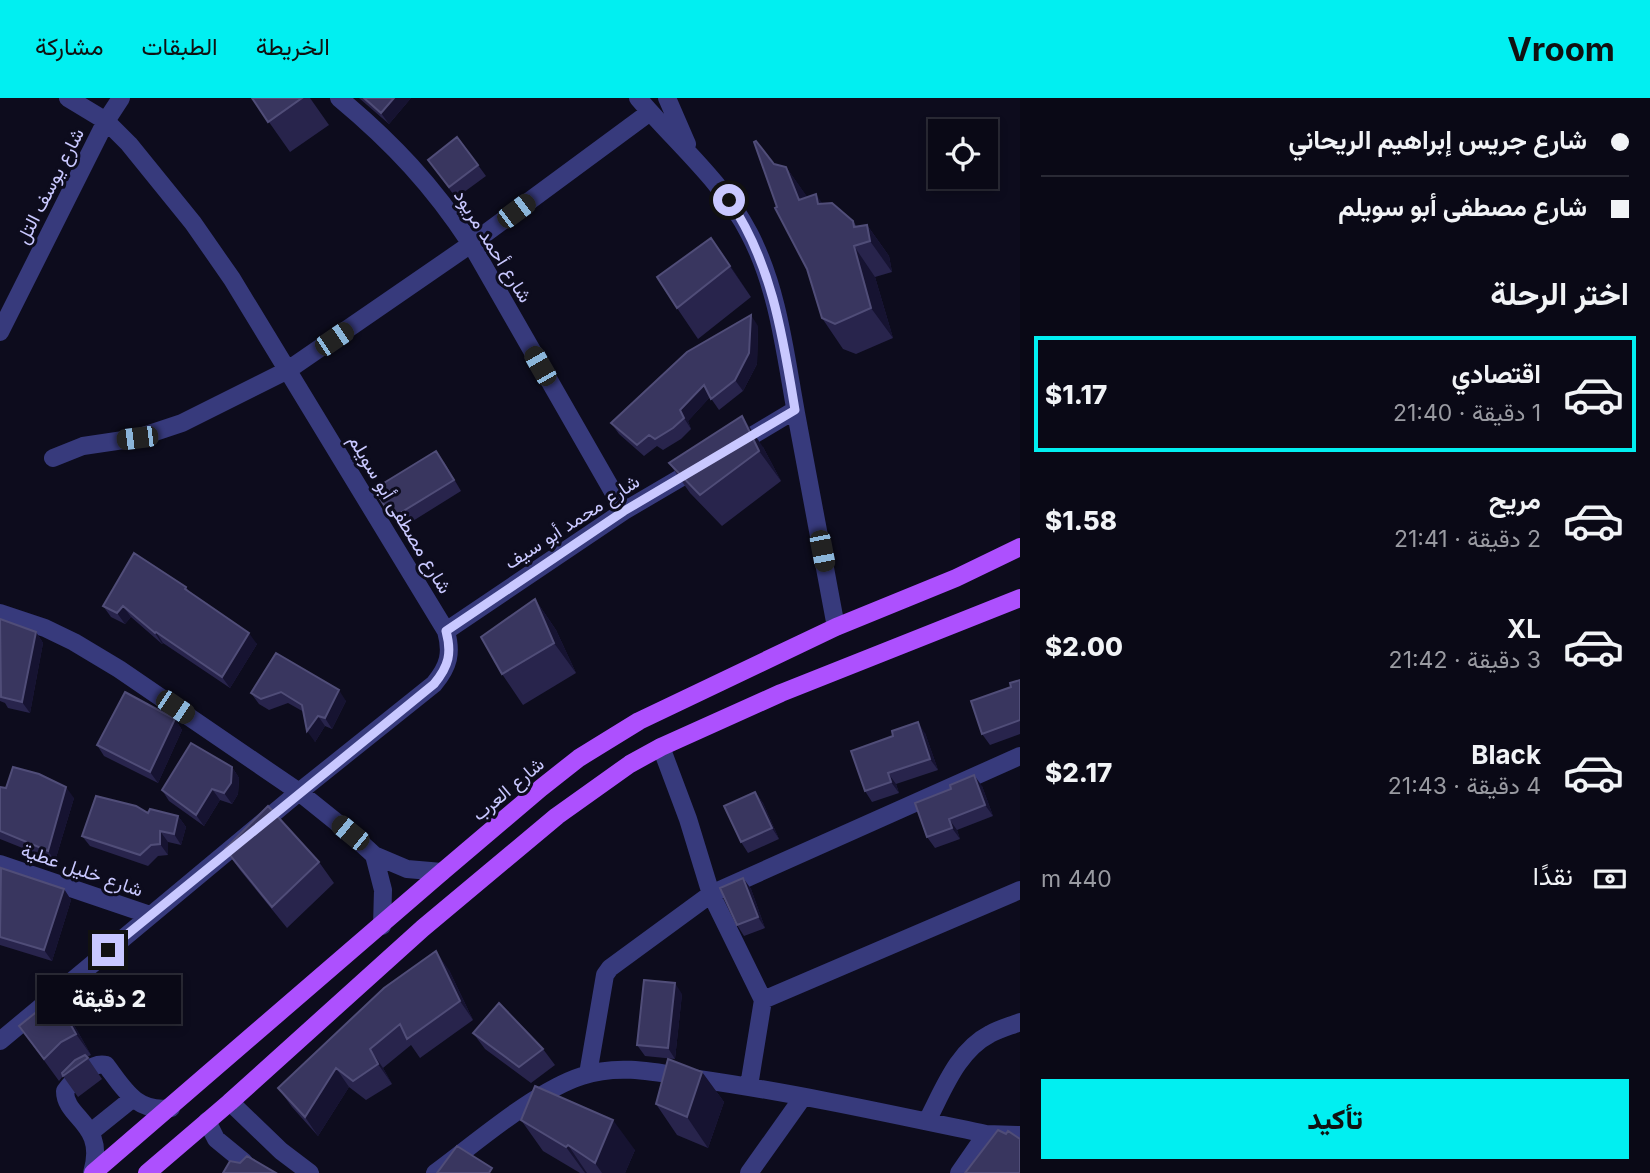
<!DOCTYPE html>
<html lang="ar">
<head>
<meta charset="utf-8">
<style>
	:root { --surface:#0a0916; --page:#13121f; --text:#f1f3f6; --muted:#999aa1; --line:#2a2a35; --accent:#01eff1 }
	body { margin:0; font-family:Inter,Vazirmatn,sans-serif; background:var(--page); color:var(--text); direction:rtl; height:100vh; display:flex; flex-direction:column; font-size:26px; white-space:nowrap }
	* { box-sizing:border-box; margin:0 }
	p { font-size:23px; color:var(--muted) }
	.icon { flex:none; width:38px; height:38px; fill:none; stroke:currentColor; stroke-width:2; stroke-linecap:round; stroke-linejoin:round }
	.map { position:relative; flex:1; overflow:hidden; direction:ltr }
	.side { display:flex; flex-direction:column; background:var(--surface); width:630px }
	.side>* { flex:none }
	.banner { display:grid; align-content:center; height:154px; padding:0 21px; background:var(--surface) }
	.tools { position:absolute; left:928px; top:21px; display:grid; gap:14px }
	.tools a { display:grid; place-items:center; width:70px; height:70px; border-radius:0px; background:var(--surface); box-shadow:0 4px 10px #0003,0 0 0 2px var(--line); font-size:35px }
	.end { position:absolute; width:32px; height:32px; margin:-16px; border:9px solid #c9c8ff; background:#111; box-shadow:0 0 0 4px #111 }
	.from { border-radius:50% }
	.bubble { position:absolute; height:49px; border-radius:0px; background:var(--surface); box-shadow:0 4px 10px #0003,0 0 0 2px var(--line); font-size:23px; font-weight:800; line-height:49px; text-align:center; direction:rtl }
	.car { position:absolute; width:21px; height:42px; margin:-21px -10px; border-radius:9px; box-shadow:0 0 5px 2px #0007; background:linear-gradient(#222 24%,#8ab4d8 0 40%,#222 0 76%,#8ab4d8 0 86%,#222 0) }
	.banner b { display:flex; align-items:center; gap:24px; height:66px; font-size:26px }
	.banner b+b { border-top:2px solid var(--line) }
	.banner i { width:18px; height:18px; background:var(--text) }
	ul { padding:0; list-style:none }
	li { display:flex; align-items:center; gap:21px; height:116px; margin:0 14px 10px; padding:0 7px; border:4px solid transparent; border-radius:0px }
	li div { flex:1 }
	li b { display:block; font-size:26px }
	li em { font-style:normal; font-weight:800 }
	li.on { border-color:var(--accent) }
	li>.icon { width:63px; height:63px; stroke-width:1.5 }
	h2 { padding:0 21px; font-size:32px; line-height:84px }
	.pay { display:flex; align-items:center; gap:18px; height:77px; padding:0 21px; font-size:26px }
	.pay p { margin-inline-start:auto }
	.button { display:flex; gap:14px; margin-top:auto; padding:14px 21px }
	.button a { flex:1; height:80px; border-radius:0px; background:var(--accent); color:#111; font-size:28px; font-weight:800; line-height:80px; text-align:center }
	header { display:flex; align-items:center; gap:42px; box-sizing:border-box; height:98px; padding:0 35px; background:var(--accent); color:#111 }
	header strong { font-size:33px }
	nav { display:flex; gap:38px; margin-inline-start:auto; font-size:24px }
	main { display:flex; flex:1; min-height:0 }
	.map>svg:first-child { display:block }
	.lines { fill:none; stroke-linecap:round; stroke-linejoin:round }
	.minor { stroke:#373a7c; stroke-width:18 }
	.major { stroke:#ad50fe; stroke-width:18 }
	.wall { fill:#28244c }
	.shaded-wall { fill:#161331 }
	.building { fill:#39365f; stroke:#504d78; stroke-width:2 }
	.route { stroke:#c9c8ff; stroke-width:9 }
	.labels { text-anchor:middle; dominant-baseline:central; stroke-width:6; stroke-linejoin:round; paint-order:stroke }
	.street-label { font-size:19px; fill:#c9c8ff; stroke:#0d0c1d }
</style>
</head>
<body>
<header>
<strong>Vroom</strong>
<nav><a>الخريطة</a><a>الطبقات</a><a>مشاركة</a></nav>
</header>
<main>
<section class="side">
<div class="banner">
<b><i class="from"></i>شارع جريس إبراهيم الريحاني</b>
<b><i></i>شارع مصطفى أبو سويلم</b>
</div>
<h2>اختر الرحلة</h2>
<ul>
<li class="on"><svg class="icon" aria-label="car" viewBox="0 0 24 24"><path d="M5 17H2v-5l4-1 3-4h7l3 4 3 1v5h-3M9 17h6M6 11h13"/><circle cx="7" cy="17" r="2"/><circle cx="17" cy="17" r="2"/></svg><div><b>اقتصادي</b><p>1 دقيقة · 21:40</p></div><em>$1.17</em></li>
<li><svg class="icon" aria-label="car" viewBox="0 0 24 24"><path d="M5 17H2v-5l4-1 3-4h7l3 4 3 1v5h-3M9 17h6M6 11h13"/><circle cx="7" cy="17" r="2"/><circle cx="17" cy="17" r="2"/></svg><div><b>مريح</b><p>2 دقيقة · 21:41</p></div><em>$1.58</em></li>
<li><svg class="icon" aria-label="car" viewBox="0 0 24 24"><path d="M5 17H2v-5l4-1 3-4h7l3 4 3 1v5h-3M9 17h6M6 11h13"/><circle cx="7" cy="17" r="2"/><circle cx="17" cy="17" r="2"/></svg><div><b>XL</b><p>3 دقيقة · 21:42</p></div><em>$2.00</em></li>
<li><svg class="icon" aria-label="car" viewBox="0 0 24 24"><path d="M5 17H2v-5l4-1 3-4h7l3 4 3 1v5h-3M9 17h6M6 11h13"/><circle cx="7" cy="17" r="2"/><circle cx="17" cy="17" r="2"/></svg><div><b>Black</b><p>4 دقيقة · 21:43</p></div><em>$2.17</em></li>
</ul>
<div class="pay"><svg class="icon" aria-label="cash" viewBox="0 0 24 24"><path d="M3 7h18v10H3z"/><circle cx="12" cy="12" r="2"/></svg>نقدًا<p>440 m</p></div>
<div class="button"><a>تأكيد</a></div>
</section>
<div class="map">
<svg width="1020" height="1075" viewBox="0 0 1020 1075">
	<rect width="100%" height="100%" fill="#0d0c1d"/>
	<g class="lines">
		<path class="minor" d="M339 0C393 45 433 88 471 146L624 413
			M638 0C675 44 722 83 749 135 778 190 785 255 796 315 809 386 823 458 836 529
			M667 0 687 46
			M0 234 106 23 121 0
			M735 348 795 312
			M53 360 83 348 137 340 182 325 288 272 471 146 650 14
			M0 515 45 530 74 544 119 571 299 694 350 735 374 757 407 771 442 774
			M446 533 624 413 699 369
			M661 649 688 721 711 796 763 902
			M374 757 383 792 382 828
			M0 766 150 817
			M0 943 299 694 434 586C449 568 452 555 446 533L232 181 193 125 129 46 106 23 68 0
			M588 976 605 877 610 870 711 796 1020 658
			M749 988 763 902 1020 792
			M230 1004 281 1053 310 1075
			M207 1023 216 1041 244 1064
			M927 1023C943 993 957 953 990 936 999 931 1010 928 1020 924
			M91 1034 132 1001
			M92 1075C107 1025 65 1021 65 993 73 982 92 963 106 967 124 991 136 1015 171 1010
			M435 1075C476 1045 535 993 582 978 620 965 659 975 698 981 795 995 891 1016 986 1036L1020 1037
			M749 1075 803 999
			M959 1075 986 1036"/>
		<path class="major" d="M93 1075 442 774 541 690 579 660 639 623 836 529 956 480 1020 449
			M147 1075 230 1004 423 830 557 718 630 666 661 649 781 595 1020 500"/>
	</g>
	<path class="wall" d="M252 0H310L329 27 290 54Z
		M359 0H411L389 26Z
		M428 62 478 67 486 78 456 100Z
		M774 66 786 69 807 99 822 106 853 123 857 129 867 127 889 158 892 174 875 179 893 240 856 256 843 251 822 220 807 171 777 109Z
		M711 140 751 199 698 241 677 210Z
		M758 228 757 266 743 293 719 312 710 299 688 323 691 331 681 341 663 352 657 348 644 358 619 336 611 325Z
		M763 349 781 383 722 428 690 395 669 365Z
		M444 364 461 393 400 431 392 420Z
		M186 489 190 495 257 546 230 590 163 545 162 546 131 519 125 526 111 519 103 508Z
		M535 501 556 532 576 575 523 607 502 576Z
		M0 521 36 534 43 545 30 615 8 610 5 605 0 603Z
		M276 555 346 603 332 631 325 628 315 644 304 614 288 605 269 612 259 606 251 595Z
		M1020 582V636L990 647 982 636Z
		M175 621 182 632 158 685 104 658 97 647Z
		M925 635 938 672 896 686 899 695 872 704 865 693Z
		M232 669 239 680 238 696 232 706 220 702 204 728 169 703 162 692Z
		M982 688 993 718 957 732 960 741 935 750 927 739Z
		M0 689 6 690 74 700 55 763 0 741Z
		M755 694 763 705 779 741 748 755 741 744Z
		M148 715 178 718 186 729 181 747 168 744V757L158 758 148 768 90 748 82 738Z
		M225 751 319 764 334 785 287 830 240 772Z
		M0 772 64 791 71 802 52 863 0 847Z
		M743 780 751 791 765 830 744 838 737 827Z
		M449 872 473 922 420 960 411 947 383 970 392 986 366 1002 349 989 318 1038 292 1009 278 990Z
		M682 896 675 961 645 958 637 947Z
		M55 899 70 920 91 957 87 959 102 981 78 999 63 978 59 983 19 928Z
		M473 935 543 951 555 967 531 985 485 951Z
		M702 974 724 1004 708 1050 677 1037 656 1006Z
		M521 1022 635 1052 625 1075H580L543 1053Z"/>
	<path class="shaded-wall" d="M394 0H411L389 26 381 15Z
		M786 69 808 100 799 102Z
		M816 96 837 127 818 106Z
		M867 127 889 158 892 174 870 143Z
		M711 140 732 170 751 199 730 168Z
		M854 148 875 179 893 240 871 210Z
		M751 217 758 228 757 266 743 293 735 282Z
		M704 287 712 297 688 323 691 331 684 320 680 312Z
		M742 318 763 349 781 383 759 353Z
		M535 501 556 532 576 575 554 545Z
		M123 508 131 519 125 526 117 515Z
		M36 534 43 545 30 615 22 604Z
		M156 534 163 545 162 546 155 535Z
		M249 535 257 546 230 590 222 579Z
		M339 592 346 603 332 631 325 620Z
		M318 618 325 628 315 644 307 633Z
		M175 621 182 632 158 685 150 674Z
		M918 624 925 635 938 672 930 661Z
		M232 669 239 680 238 696 232 706 224 695Z
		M888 675 896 686 899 695 891 684Z
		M974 677 982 688 993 718 985 707Z
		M66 689 74 700 55 763 48 753Z
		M212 691 220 702 204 728 196 717Z
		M755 694 763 705 779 741 772 730Z
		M178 718 186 729 181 747 174 736Z
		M949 721 957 732 960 741 952 730Z
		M160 733 168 744V757L160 746Z
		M743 780 751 791 765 830 758 819Z
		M64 791 71 802 52 863 44 852Z
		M436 853 449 872 473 922 460 903Z
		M675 885 682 896 675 961 668 950Z
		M55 899 70 920 91 957 76 936Z
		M370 951 383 970 392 986 378 966Z
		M336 970 349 989 318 1038 305 1019Z
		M702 974 724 1004 708 1050 687 1019Z
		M613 1022 635 1052 625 1075H602L595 1065Z
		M568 1047 587 1075H585L566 1049Z"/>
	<path class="building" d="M252 0H302L268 24Z
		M364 0H394L381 15Z
		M457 39 478 67 449 89 428 62Z
		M756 43 774 66 786 69 799 102 816 96 818 106 832 105 853 123 854 129 867 127 870 143 854 148 871 210 835 226 822 220 807 171 775 110 777 109 754 44Z
		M711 140 730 168 677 210 657 179Z
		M751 217 749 255 735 282 711 301 704 287 680 312 684 320 673 330 655 341 649 337 637 347 611 325 687 254Z
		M742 318 759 353 700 397 669 365Z
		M436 353 454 382 392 420 374 391Z
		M134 455 186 489 185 491 249 535 222 579 156 534 155 535 123 508 117 515 103 508Z
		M535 501 554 545 502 576 481 539Z
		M0 521 36 534 22 604 1 599Z
		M276 555 339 592 325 620 318 618 307 633 302 607 281 594 261 601 251 595Z
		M1020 582V622L982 636 971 603 1011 589 1010 585Z
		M125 594 175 621 150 674 97 647Z
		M918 624 930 661 888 675 891 684 865 693 851 653 893 638 892 633Z
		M191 645 232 669 231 685 224 695 212 691 196 717 162 692Z
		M13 669 39 676 66 689 48 753 0 733V689L6 690Z
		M974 677 985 707 949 721 952 730 927 739 915 705 951 691 950 687Z
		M755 694 772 730 741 744 724 708Z
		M96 698 136 708 148 715 150 711 178 718 174 736 160 733V746L151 747 140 757 82 738Z
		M268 708 319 764 272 809 225 751Z
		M1 770 64 791 44 852 0 839Z
		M743 780 758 819 737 827 720 790Z
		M436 853 460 903 407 941 400 926 370 951 378 966 353 983 336 970 305 1019 278 990 384 890Z
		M644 882 675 885 668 950 637 947Z
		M55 899 76 936 61 944 44 961 19 928Z
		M499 905 543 951 519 969 473 935Z
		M85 957 88 960 63 978 62 975 75 962Z
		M668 961 702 974 687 1019 656 1006Z
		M535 988 613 1022 595 1065 568 1047 566 1049 521 1022Z
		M998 1032 1006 1036 1008 1033 1020 1041V1075H965Z
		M457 1048 492 1070 489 1075H437Z
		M247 1058 276 1075H223L230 1063 240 1065Z"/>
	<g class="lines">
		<path class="route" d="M108 852 434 586C449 568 452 555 446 533L624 413 795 312C783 239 772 165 729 102"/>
	</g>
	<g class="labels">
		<g class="street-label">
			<text transform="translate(50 88) rotate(-63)">شارع يوسف التل</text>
			<text transform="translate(493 148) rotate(58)">شارع أحمد مريود</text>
			<text transform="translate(400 416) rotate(59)">شارع مصطفى أبو سويلم</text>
			<text transform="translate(572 424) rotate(-33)">شارع محمد أبو سيف</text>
			<text transform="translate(508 691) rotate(-40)">شارع العرب</text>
			<text transform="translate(82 772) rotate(19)">شارع خليل عطية</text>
		</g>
	</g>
</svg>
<div class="tools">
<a><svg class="icon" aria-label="locate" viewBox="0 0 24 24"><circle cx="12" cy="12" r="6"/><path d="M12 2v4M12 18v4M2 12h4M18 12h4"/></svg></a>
</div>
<i class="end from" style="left:729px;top:102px"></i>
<i class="end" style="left:108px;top:852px"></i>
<div class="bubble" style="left:37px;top:877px;width:144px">2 دقيقة</div>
<i class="car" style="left:516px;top:113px;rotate:53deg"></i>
<i class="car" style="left:334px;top:241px;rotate:56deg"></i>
<i class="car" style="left:540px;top:268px;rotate:330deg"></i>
<i class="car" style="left:137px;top:340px;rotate:263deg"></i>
<i class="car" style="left:822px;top:453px;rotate:169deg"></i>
<i class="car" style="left:175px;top:609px;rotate:124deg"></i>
<i class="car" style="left:350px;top:735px;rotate:309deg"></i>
</div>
</main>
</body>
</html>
